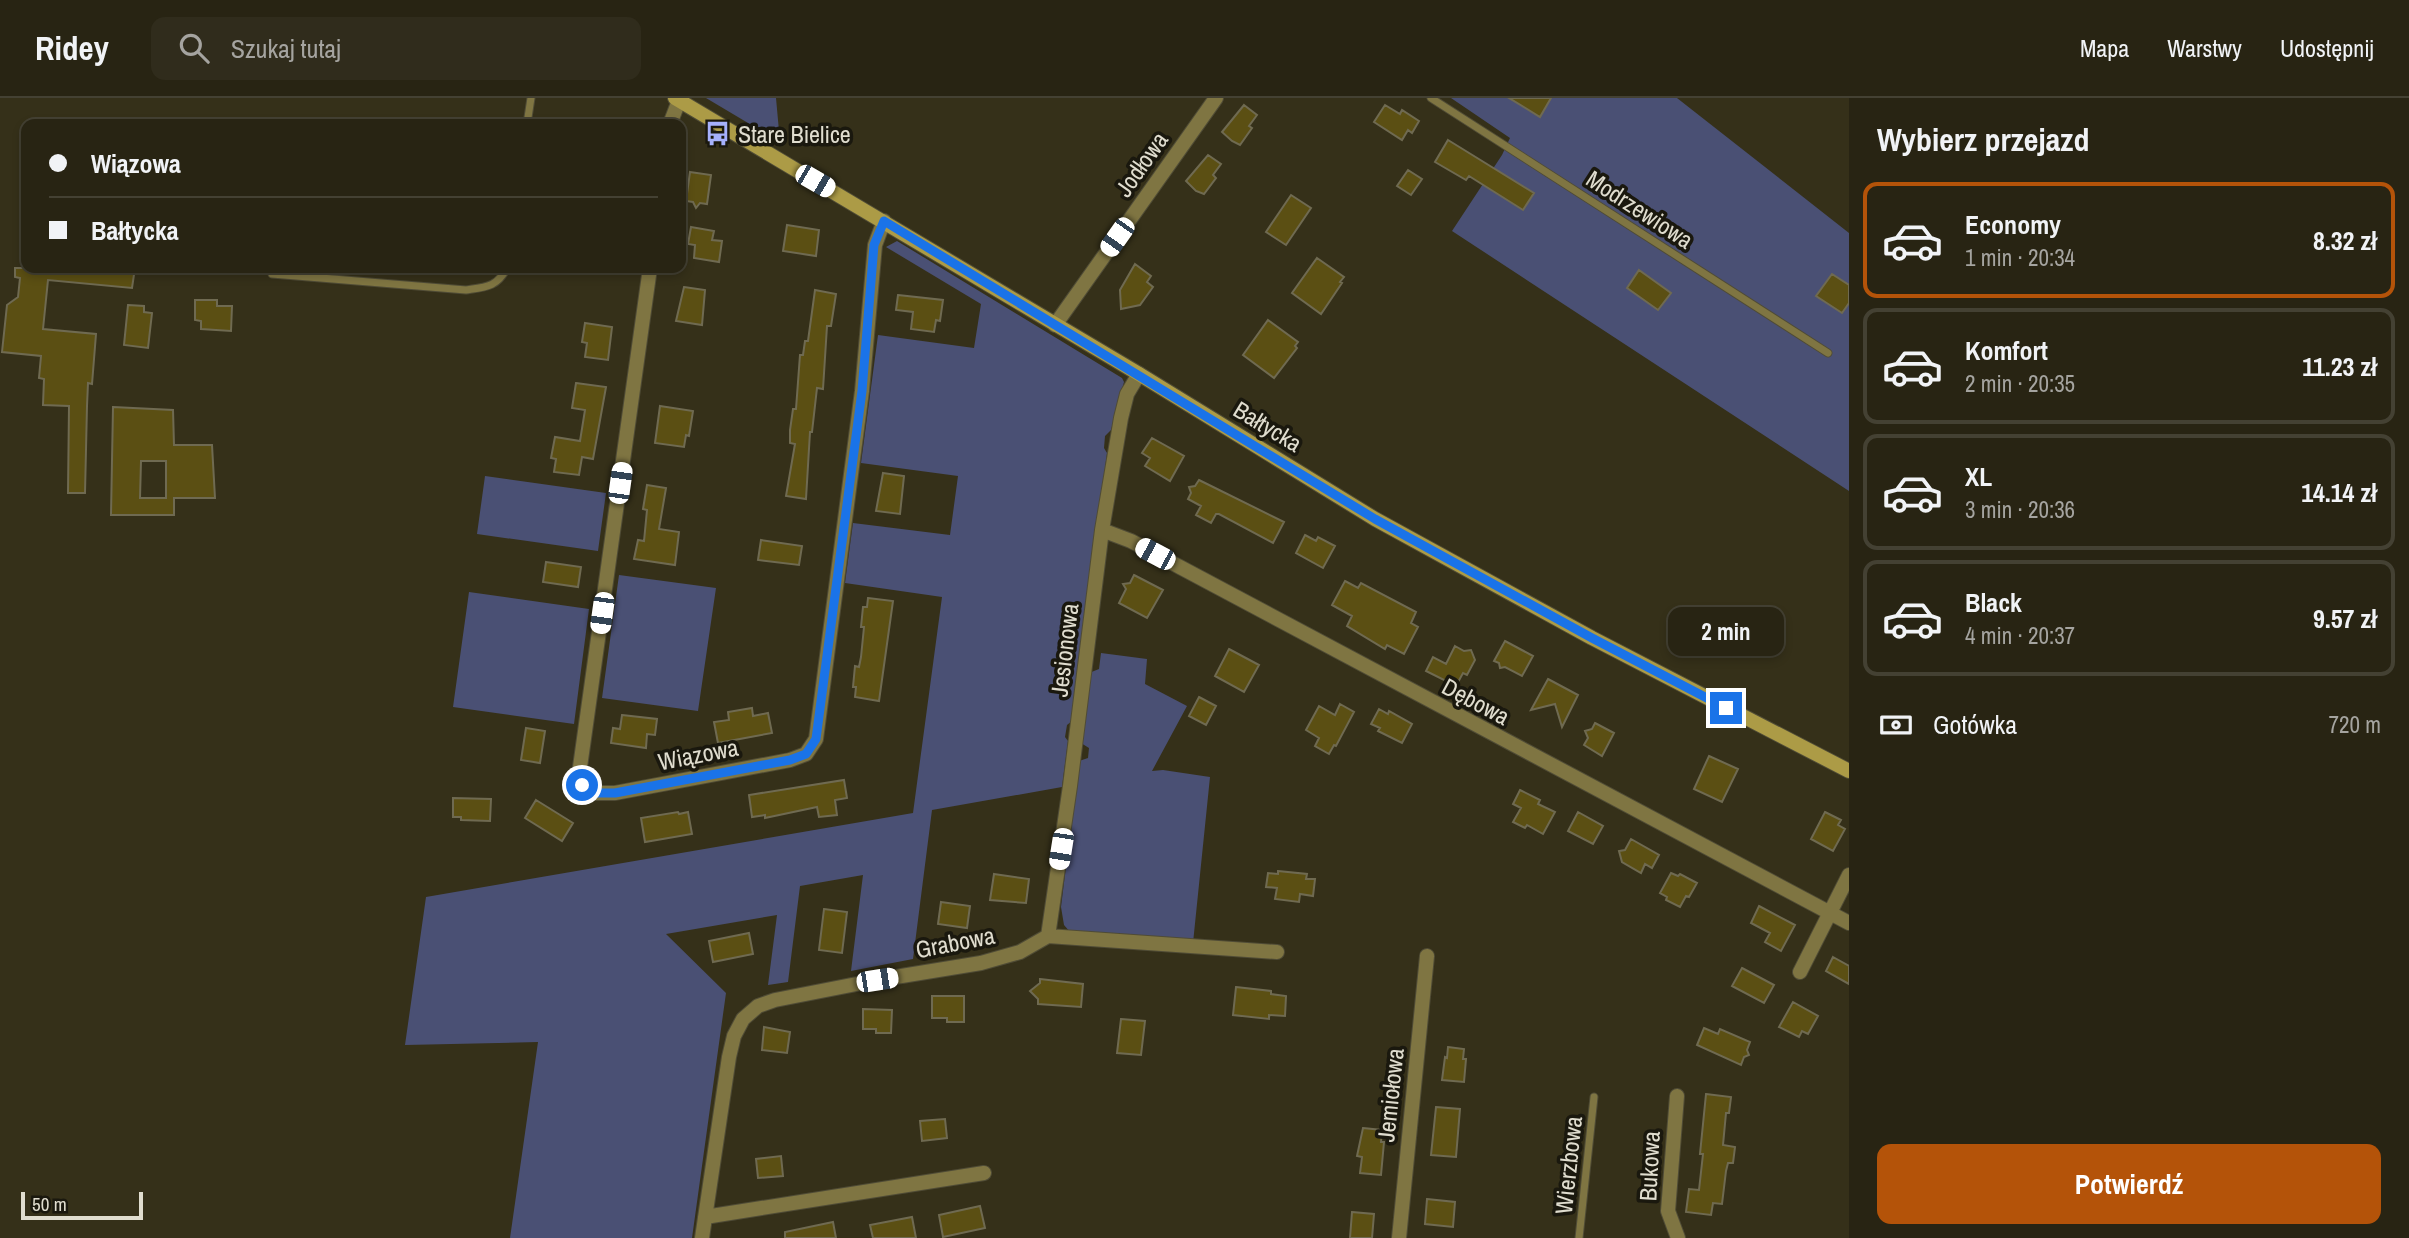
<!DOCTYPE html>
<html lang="pl">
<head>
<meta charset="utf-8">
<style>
	:root { --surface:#282413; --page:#302c1c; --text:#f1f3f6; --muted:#a5a4a0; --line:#444133; --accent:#b45309 }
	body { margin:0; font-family:"Archivo Narrow",sans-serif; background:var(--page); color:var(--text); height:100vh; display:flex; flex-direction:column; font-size:26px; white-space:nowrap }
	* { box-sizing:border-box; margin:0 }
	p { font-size:23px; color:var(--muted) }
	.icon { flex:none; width:38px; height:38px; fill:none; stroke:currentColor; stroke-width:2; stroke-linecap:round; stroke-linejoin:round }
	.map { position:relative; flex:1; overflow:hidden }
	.sheet { display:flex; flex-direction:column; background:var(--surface); width:560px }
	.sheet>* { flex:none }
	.guide { position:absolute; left:21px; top:21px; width:665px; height:154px; border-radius:14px; box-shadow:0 4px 10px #0003,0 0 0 2px var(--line); display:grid; align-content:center; height:154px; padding:0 28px; background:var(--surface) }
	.scale { position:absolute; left:21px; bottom:18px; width:122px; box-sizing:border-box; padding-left:7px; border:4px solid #e0ddcf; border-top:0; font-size:19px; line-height:24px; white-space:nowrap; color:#e0ddcf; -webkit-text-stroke:5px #1a180e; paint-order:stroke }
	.end { position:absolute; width:32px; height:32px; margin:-16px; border:9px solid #1a73e8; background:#fff; box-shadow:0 0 0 4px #fff }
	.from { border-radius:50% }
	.bubble { position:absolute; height:49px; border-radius:14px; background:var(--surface); box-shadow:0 4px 10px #0003,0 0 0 2px var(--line); font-size:23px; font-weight:700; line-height:49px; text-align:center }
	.car { position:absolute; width:21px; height:42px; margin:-21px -10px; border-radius:9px; box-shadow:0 0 5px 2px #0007; background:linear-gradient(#fff 24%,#345 0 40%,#fff 0 76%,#345 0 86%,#fff 0) }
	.guide b { display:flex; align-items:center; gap:24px; height:66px; font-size:26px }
	.guide b+b { border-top:2px solid var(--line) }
	.guide i { width:18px; height:18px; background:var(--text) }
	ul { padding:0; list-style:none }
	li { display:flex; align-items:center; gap:21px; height:116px; margin:0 14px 10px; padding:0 14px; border:4px solid var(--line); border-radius:14px }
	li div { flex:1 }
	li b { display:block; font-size:26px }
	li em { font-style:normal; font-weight:700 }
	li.active { border-color:var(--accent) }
	li>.icon { width:63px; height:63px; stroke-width:1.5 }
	h2 { padding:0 28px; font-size:32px; line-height:84px }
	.pay { display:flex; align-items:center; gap:18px; height:77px; padding:0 28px; font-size:26px }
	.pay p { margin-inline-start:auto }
	.action { display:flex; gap:14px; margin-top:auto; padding:14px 28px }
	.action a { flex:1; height:80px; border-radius:14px; background:var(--accent); color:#fff; font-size:28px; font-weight:700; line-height:80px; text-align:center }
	header { display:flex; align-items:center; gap:42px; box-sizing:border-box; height:98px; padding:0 35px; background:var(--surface); border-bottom:2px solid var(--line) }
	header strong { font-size:33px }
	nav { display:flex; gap:38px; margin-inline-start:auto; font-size:24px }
	.search { width:490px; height:63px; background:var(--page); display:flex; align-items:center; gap:18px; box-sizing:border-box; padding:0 24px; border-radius:14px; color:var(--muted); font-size:26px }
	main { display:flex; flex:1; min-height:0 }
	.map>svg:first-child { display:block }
	.green { fill:#4a5074 }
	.building { fill:#5b4f13; stroke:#6f6a51; stroke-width:2; fill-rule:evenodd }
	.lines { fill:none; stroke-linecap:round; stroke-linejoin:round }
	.lane-casing { stroke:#504c36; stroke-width:9 }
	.street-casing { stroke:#504c36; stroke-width:16 }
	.secondary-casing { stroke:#504c36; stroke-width:16 }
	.lane { stroke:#7f7542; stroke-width:7 }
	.street { stroke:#7f7542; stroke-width:14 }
	.secondary { stroke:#ac9b46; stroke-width:14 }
	.route { stroke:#1a73e8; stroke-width:9 }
	.labels { text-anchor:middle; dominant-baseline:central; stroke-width:7; stroke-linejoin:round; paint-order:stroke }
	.poi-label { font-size:24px; fill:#e0ddcf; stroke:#1a180e; text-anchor:start }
	.street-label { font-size:24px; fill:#e0ddcf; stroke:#1a180e }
</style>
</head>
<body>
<header>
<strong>Ridey</strong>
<div class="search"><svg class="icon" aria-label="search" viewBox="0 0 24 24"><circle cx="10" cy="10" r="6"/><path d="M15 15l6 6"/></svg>Szukaj tutaj</div>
<nav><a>Mapa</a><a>Warstwy</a><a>Udostępnij</a></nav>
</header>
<main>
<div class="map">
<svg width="1849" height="1140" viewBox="0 0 1849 1140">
	<rect width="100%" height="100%" fill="#353019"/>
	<path class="green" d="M706 0H776L780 44Z
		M1451 0H1677L1849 135V393L1452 133 1502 57 1510 40Z
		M897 143 1122 280 1124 284 1111 332 1105 338 1104 350 1107 355 1072 623 1067 627 1065 639 1068 643 1062 689 932 712 913 861 851 873 863 777 800 788 788 884 768 887 777 817 666 836 726 895 692 1140H510L538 944 405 947 426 799 913 715 942 499 845 485 853 425 950 437 958 378 861 365 878 237 974 250 981 206 886 149Z
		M485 378 606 395 598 453 477 436Z
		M619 477 716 490 698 613 602 600Z
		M469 494 589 511 574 626 453 609Z
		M1101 555 1147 561 1145 586 1187 608 1152 673 1163 672 1210 679 1193 845 1070 834 1064 827 1061 809 1079 663 1088 660 1089 650 1081 645 1089 575 1099 571Z"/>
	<path class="building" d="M1509 0H1551L1540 19Z
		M1244 7 1257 17 1249 28 1252 30 1240 47 1232 43 1222 34Z
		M1385 7 1400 16 1402 12 1419 23 1412 35 1408 32 1402 42 1374 24Z
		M1448 42 1534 95 1523 112 1469 78 1466 82 1435 64Z
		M1208 57 1221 66 1213 77 1216 80 1204 96 1196 93 1186 83Z
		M1408 72 1422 81 1411 97 1397 88Z
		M690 74 711 77 707 106 700 105 696 110 693 104 686 103Z
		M1291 97 1311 110 1286 147 1266 134Z
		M787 127 819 132 816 158 783 153Z
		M691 129 714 133 712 142 722 143 719 164 694 160 695 147 688 146Z
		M1317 160 1344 179 1340 184 1342 185 1321 216 1292 195Z
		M1135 166 1151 178 1147 184 1153 189 1140 207 1121 211 1120 192Z
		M15 170H135L132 190 48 182 43 231 96 236 92 286 88 285 87 308 85 395H68L69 308 43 307 44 281 39 280 41 258 2 254 7 207 18 199 20 180 15 179Z
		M1639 172 1671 195 1658 212 1627 190Z
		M1832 176 1849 187V205L1842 215 1816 198Z
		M684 189 705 192 702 227 676 223Z
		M815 192 836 196 831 228H827L823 291 817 290 812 334H810L806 401 786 398 795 346 790 345V332L793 311H796L800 257H803L805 243H808Z
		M898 197 943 202 940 223 936 222 934 234 911 231 913 214 896 212Z
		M195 202H217V208H232L231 233 201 231V223L195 222Z
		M128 207 144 208V214L152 215 148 250 124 247Z
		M1268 222 1298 244 1295 248 1297 250 1274 280 1243 257Z
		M585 225 612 229 608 262 585 259 587 245 582 244Z
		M576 285 606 289 593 361 582 359 579 377 554 374 556 361 551 360 555 339 580 343 585 312 572 310Z
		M660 308 693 313 689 338 686 337 684 349 655 345Z
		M113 309 173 312 174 347H212L215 400H174V417H111ZM141 363H166V400H140Z
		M1152 340 1184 358 1170 383 1145 368 1150 360 1142 355Z
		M883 375 904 378 900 416 876 413Z
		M1199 382 1284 424 1273 445 1219 416H1216L1211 425 1196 417 1201 408 1188 401 1191 395 1189 389 1195 388Z
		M647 387 666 390 659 431 679 434 675 467 634 461 638 442 644 443 647 412 643 411Z
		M1305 437 1316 443 1318 439 1335 448 1323 470 1296 455Z
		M761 442 802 448 799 467 758 462Z
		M546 464 581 469 578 489 543 484Z
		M1134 477 1163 492 1147 520 1119 505 1126 491 1123 486 1130 485Z
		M1345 483 1358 490 1361 485 1416 514 1411 525 1418 529 1404 556 1387 547 1385 551 1347 528 1352 518 1332 507Z
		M868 500 893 503 879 603 855 599 856 589H853L855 568 859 569 861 559 864 529H861L863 509H867Z
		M1505 543 1533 558 1522 578 1505 569 1500 570 1499 565 1494 563Z
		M1455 548 1464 553 1471 552 1475 562 1467 577 1463 575 1456 588 1426 573 1433 559 1446 566Z
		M1229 551 1259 567 1244 594 1215 578Z
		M1548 581 1578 597 1562 629 1555 606 1531 612Z
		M1199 599 1216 608 1206 627 1189 618Z
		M1340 606 1354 614 1336 648 1334 647 1329 656 1315 648 1319 640 1306 632 1319 608 1335 617Z
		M752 610 753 618 768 615 772 635 718 645 714 624 729 622 728 614Z
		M1379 611 1388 616 1389 613 1412 626 1402 645 1378 633 1380 630 1371 626Z
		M622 617 657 621 655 637 647 636 646 650 611 645 613 630 620 631Z
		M1595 625 1614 635 1602 658 1584 647 1588 640 1585 633 1592 631Z
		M526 630 545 633 540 665 521 662Z
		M1709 658 1738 671 1722 704 1694 691Z
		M844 682 847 700 835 702 837 717 819 719 817 709 765 720V717L752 719 749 697Z
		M1520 692 1540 702 1538 706 1555 714 1543 736 1527 727 1525 730 1513 724 1521 710 1513 706Z
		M453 700 491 701 490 723 461 722V719H453Z
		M536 702 573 725 562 743 525 720Z
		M678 714 679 716 688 714 692 736 645 744 641 720Z
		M1578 714 1603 728 1593 746 1568 733Z
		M1825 714 1841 722 1838 727 1845 731 1833 753 1811 741Z
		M1631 741 1659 757 1652 770 1645 766 1641 775 1622 764 1619 753 1625 752Z
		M1278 773 1307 776 1306 781H1315L1313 798 1300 796 1299 804 1275 801 1277 790 1266 789 1268 775 1278 776Z
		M1671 775 1678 778 1680 776 1697 785 1689 799 1686 798 1680 809 1666 802 1667 799 1660 795Z
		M994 776 1029 781 1026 805 990 802Z
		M941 804 970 808 967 830 938 826Z
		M1759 808 1795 827 1781 853 1765 844 1770 835 1751 825Z
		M824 811 847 814 842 855 819 852Z
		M749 835 753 856 713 864 709 843Z
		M1833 859 1849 868V886L1826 873Z
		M1742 870 1774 887 1764 905 1732 888Z
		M1040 881 1083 886 1081 909 1038 906V901L1030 893 1040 885Z
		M1236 889 1271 893V896L1286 898 1285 918 1269 917V921L1233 917Z
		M932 898H964V924H947V920H932Z
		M1793 904 1818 918 1808 936 1802 933 1799 939 1779 929Z
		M863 911 892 912 891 935H876V931H863Z
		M1121 921 1145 923 1141 957 1117 955Z
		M764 929 790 934 787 955 762 952Z
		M1704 930 1718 936 1720 931 1750 944 1747 952 1749 957 1744 959 1741 967 1697 947Z
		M1448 949 1464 951 1463 961H1466L1464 984 1442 982 1445 959 1447 960Z
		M1706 996 1731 999 1729 1015H1726L1723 1047 1735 1049 1733 1065H1728L1726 1073 1722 1106 1713 1105 1711 1117 1686 1114 1689 1091 1699 1092 1703 1056H1700Z
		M1436 1009 1460 1011 1456 1059 1431 1057Z
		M945 1021 947 1040 922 1043 920 1023Z
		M1363 1030 1382 1032 1381 1044H1384L1381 1077 1360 1075 1362 1059 1357 1058Z
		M781 1058 783 1078 758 1080 756 1061Z
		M1427 1101 1455 1104 1453 1129 1425 1126Z
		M980 1108 985 1130 943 1139 939 1117Z
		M1352 1114 1374 1116 1372 1140H1350Z
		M912 1119 916 1140H873L870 1127Z
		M833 1124 836 1140H785V1134Z"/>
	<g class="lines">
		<defs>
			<path id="lane" d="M1431 0 1828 255
				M527 26 531 0
				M272 176 466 192C486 189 497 189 507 170
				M1579 1140 1594 999"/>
			<path id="street" d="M670 26 680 0
				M650 170 580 669 582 686 592 695H615L790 662 806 656 816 641 862 293 875 147 884 123
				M1055 227 1216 0
				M1102 432 1131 443 1849 825
				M1048 838 1070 688 1102 432 1121 320 1127 296 1139 276
				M1800 874 1849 777
				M1677 998 1668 1113 1678 1140
				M705 1119 984 1075
				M702 1140 729 959 734 938 743 921 758 908 775 902 877 882 981 865 1020 854 1048 838 1277 854
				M1399 1140 1427 858"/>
			<path id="secondary" d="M675 0 1139 276 1375 421 1592 540 1849 673"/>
		</defs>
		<use href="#lane" class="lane-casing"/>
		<use href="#street" class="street-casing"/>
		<use href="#secondary" class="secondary-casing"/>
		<use href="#lane" class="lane"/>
		<use href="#street" class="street"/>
		<use href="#secondary" class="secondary"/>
	</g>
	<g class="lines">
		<path class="route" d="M582 687 593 695H615L790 662 806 656 816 641 862 293 874 147 884 123 1375 421 1592 540 1726 610"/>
	</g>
	<defs>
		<symbol id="bus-bare" viewBox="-9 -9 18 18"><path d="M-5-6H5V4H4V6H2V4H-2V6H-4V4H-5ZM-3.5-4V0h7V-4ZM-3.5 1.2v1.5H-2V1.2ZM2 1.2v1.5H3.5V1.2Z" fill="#a6b1fc" stroke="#1a180e" stroke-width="2.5" paint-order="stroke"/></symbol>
	</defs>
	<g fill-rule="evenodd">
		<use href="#bus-bare" x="700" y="18" width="35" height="35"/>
	</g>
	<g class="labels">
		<g class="poi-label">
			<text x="738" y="36">Stare Bielice</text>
		</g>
		<g class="street-label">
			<text transform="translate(1141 66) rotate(-55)">Jodłowa</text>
			<text transform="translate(1640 111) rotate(33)">Modrzewiowa</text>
			<text transform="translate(1268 328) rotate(31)">Bałtycka</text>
			<text transform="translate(1064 552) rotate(-83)">Jesionowa</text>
			<text transform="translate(1476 603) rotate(28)">Dębowa</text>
			<text transform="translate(698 656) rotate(-11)">Wiązowa</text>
			<text transform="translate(955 844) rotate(-11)">Grabowa</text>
			<text transform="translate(1390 997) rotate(-84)">Jemiołowa</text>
			<text transform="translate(1568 1067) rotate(-84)">Wierzbowa</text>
			<text transform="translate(1649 1068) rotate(-87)">Bukowa</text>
		</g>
	</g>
</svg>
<div class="scale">50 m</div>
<i class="end from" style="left:582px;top:687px"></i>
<i class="end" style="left:1726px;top:610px"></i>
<div class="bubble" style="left:1668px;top:509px;width:116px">2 min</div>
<i class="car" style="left:815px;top:83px;rotate:120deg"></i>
<i class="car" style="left:1117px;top:139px;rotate:215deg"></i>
<i class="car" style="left:620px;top:385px;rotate:8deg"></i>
<i class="car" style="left:1155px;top:456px;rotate:298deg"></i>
<i class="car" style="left:602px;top:515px;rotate:188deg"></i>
<i class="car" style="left:1061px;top:751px;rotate:189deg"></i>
<i class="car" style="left:877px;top:882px;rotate:81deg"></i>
<div class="guide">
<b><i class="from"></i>Wiązowa</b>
<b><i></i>Bałtycka</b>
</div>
</div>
<section class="sheet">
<h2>Wybierz przejazd</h2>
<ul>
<li class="active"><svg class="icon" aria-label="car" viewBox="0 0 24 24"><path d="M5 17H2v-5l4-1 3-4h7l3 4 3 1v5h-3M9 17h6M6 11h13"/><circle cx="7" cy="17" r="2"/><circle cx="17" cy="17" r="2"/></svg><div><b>Economy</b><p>1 min · 20:34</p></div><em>8.32 zł</em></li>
<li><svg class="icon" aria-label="car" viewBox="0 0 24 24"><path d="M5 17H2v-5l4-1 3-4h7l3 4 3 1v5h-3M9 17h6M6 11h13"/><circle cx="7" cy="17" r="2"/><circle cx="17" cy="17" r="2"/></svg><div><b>Komfort</b><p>2 min · 20:35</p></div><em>11.23 zł</em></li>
<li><svg class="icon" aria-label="car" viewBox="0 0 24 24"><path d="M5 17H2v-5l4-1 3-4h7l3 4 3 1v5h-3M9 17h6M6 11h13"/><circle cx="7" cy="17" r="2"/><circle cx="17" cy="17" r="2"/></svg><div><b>XL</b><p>3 min · 20:36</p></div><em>14.14 zł</em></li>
<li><svg class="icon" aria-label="car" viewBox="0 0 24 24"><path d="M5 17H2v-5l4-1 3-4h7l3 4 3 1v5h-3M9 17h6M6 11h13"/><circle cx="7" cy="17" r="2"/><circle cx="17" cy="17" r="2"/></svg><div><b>Black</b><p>4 min · 20:37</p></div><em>9.57 zł</em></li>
</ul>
<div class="pay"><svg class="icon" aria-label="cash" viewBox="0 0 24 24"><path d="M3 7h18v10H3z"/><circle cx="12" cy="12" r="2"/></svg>Gotówka<p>720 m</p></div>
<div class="action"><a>Potwierdź</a></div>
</section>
</main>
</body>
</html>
